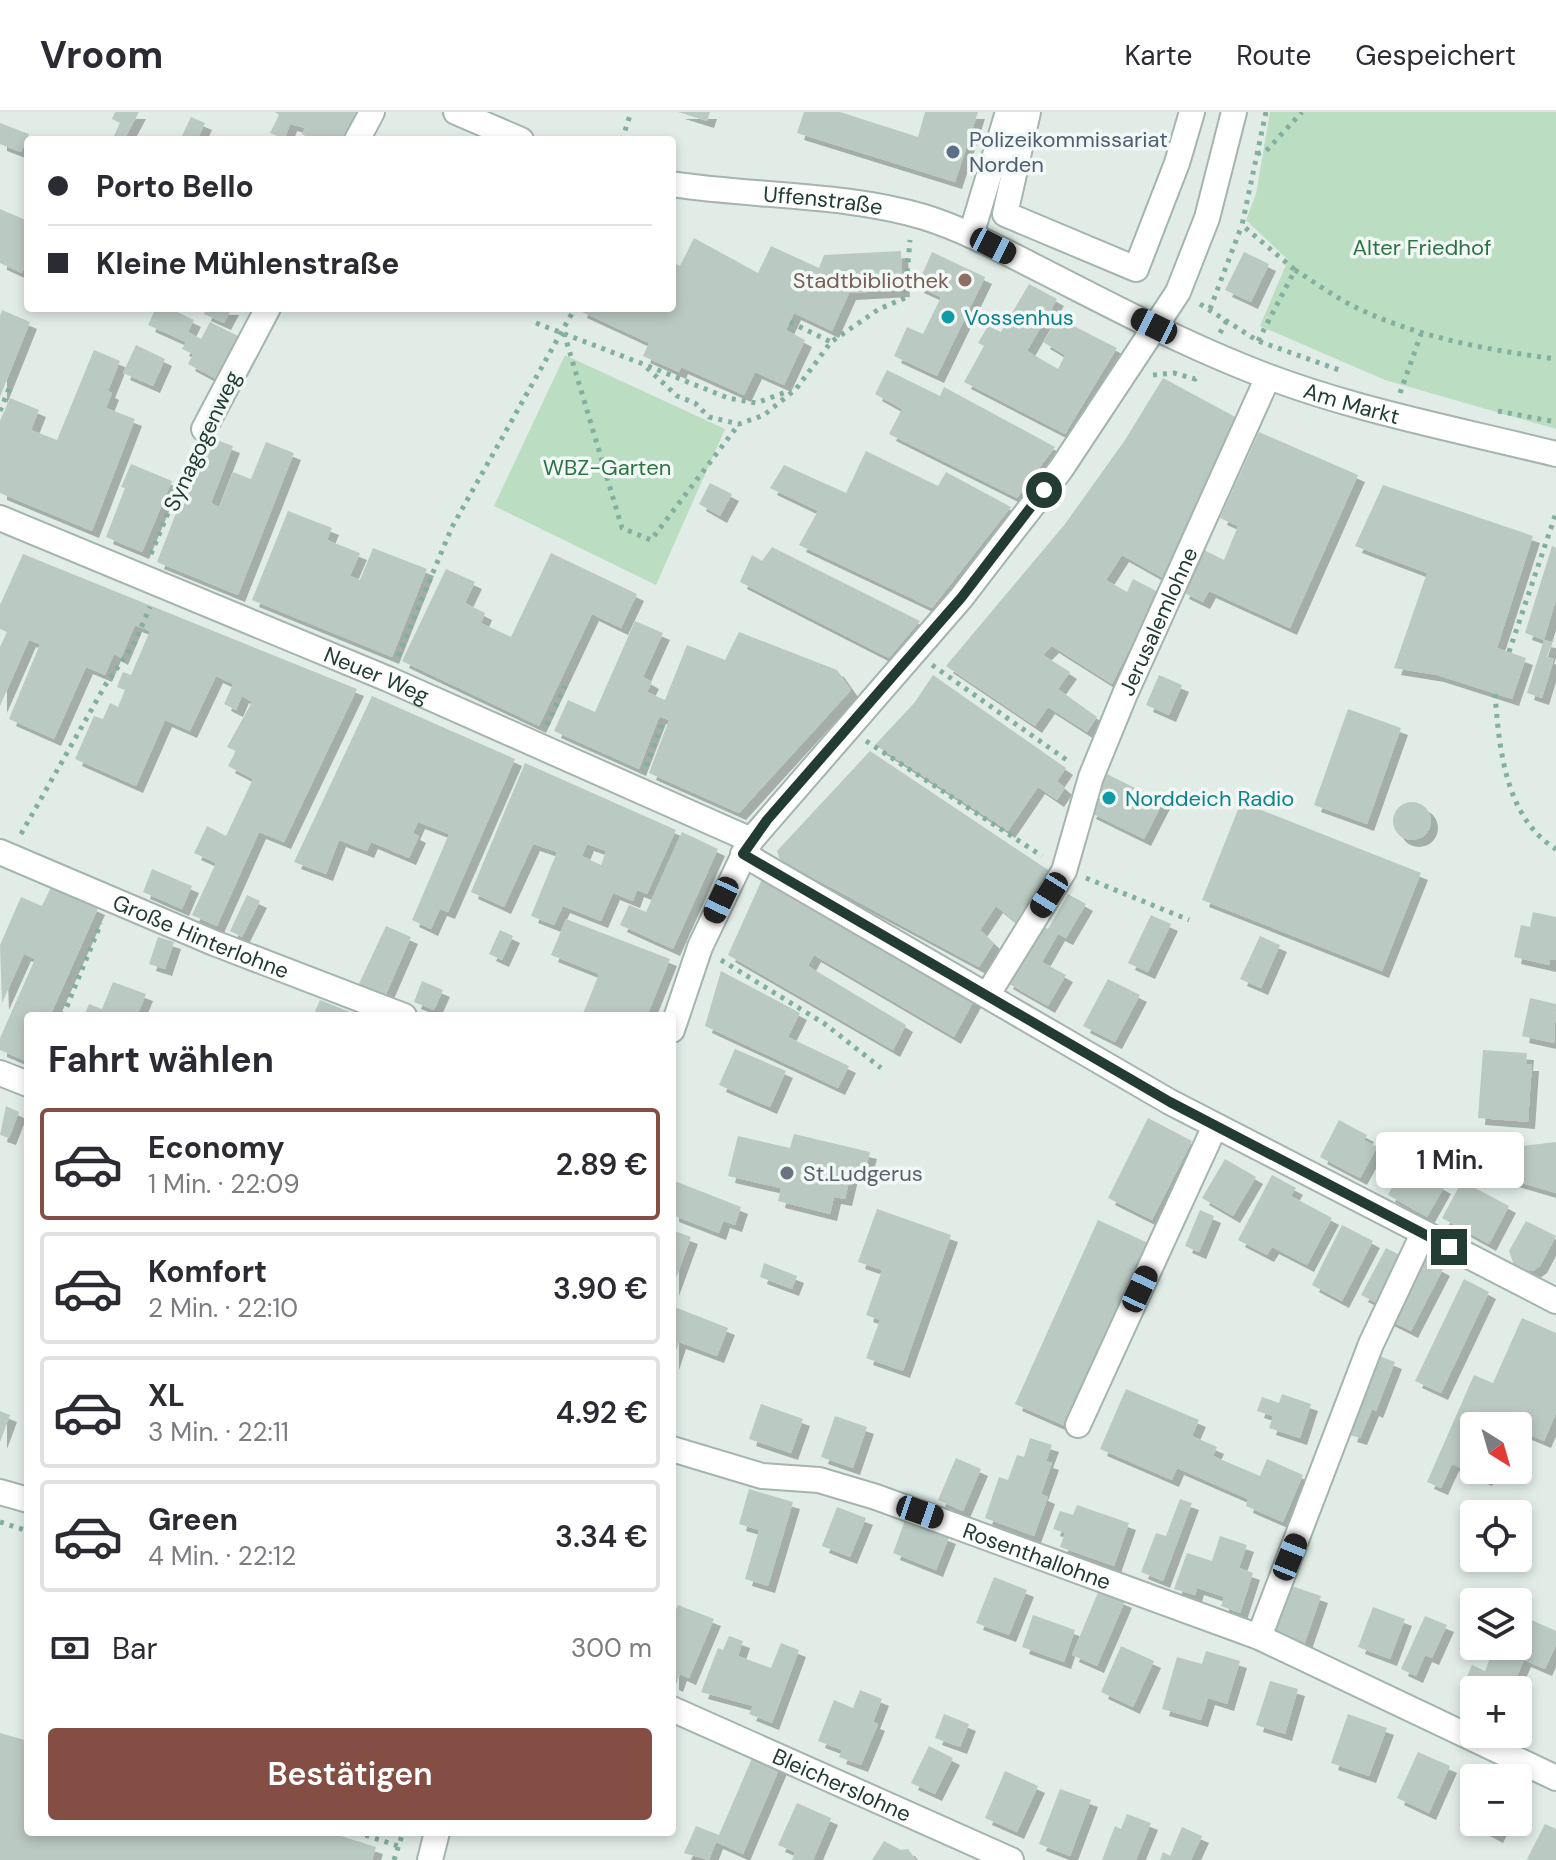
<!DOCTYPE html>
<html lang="de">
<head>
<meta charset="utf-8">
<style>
	:root { --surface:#fff; --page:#f2f2f3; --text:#2b2b33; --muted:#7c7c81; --line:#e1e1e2; --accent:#844e45 }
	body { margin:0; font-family:"DM Sans",sans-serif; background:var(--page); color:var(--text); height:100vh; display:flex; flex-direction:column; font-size:30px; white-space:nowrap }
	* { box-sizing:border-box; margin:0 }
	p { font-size:26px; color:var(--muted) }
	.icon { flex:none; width:44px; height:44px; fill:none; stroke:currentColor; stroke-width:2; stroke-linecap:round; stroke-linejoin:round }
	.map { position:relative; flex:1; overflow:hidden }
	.drawer { position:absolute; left:24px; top:900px; width:652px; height:824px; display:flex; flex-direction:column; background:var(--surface); border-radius:8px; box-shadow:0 4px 12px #0003 }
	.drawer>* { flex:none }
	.hud { position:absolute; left:24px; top:24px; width:652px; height:176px; border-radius:8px; box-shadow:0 4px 12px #0003; display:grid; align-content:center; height:176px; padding:0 24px; background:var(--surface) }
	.needle { width:52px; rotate:143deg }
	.buttons { position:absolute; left:1460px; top:1300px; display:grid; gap:16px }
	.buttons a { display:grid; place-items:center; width:72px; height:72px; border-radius:8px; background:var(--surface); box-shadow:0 4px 12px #0003; font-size:40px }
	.end { position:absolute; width:36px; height:36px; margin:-18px; border:10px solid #223c34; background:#fff; box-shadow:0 0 0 4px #fff }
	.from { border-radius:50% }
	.bubble { position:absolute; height:56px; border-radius:8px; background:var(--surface); box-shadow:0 4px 12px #0003; font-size:26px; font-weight:600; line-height:56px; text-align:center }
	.car { position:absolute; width:24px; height:48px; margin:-24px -12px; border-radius:10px; box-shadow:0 0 6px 2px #0007; background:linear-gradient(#222 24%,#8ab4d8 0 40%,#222 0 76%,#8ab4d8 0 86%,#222 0) }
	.hud b { display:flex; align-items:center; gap:28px; height:76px; font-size:30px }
	.hud b+b { border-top:2px solid var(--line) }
	.hud i { width:20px; height:20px; background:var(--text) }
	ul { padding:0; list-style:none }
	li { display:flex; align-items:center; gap:24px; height:112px; margin:0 16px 12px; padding:0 8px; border:4px solid var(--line); border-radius:8px }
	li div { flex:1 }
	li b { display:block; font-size:30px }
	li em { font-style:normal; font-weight:600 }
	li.current { border-color:var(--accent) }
	li>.icon { width:72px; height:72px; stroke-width:1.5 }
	h2 { padding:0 24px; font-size:36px; line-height:96px }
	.pay { display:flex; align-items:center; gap:20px; height:88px; padding:0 24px; font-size:30px }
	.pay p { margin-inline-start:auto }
	.button { display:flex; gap:16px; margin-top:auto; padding:16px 24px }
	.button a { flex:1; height:92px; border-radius:8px; background:var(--accent); color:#fff; font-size:32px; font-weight:600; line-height:92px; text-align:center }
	header { display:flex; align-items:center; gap:48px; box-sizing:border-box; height:112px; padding:0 40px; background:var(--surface); border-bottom:2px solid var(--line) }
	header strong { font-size:38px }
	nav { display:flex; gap:44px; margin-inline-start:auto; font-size:28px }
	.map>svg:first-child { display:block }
	.green { fill:#bbddc2 }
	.building { fill:#bac9c2; fill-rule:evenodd; filter:url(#shadow) }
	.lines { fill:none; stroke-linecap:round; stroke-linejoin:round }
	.minor-casing { stroke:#a4b4ae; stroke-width:28 }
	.path { stroke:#82af9f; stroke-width:5; stroke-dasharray:4 6; stroke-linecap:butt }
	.minor { stroke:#fff; stroke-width:24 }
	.route { stroke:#223c34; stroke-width:10 }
	.service-dot { fill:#5c6f8a; stroke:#f2f8f5; stroke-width:3 }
	.education-dot { fill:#8d6e63; stroke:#f2f8f5; stroke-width:3 }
	.culture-dot { fill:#0f9aa8; stroke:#f2f8f5; stroke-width:3 }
	.worship-dot { fill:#6b7280; stroke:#f2f8f5; stroke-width:3 }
	.labels { text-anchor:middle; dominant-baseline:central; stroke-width:7; stroke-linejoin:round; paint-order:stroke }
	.service-label { font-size:22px; fill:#4e5e75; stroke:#f2f8f5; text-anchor:start }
	.street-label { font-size:22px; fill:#223c34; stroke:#f2f8f5 }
	.park-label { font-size:22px; fill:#2d7344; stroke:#f2f8f5 }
	.education-label { font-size:22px; fill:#785e54; stroke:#f2f8f5; text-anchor:end }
	.culture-label { font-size:22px; fill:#0d838f; stroke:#f2f8f5; text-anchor:start }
	.worship-label { font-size:22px; fill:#5b616d; stroke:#f2f8f5; text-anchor:start }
</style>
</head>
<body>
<header>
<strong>Vroom</strong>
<nav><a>Karte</a><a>Route</a><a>Gespeichert</a></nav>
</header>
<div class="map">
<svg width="1556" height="1748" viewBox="0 0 1556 1748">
	<defs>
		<filter id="shadow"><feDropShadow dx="7" dy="7" stdDeviation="0" flood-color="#0004"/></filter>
	</defs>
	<rect width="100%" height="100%" fill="#e1ece7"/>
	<path class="green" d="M1270 0H1556V317L1385 268 1260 214 1288 148 1246 108 1256 82Z
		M565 243 725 317 656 473 494 394Z"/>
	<path class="building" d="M115 0H139L124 28H112L120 11 112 7Z
		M275 0H356L344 28H312L302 22 305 16 290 12 285 27 270 21 279 3Z
		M678 0H710L707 9Z
		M804 0H840L918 25 925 0H978L955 70 797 21Z
		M191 5 205 11 197 28H180Z
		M0 11 29 22 21 40 0 32Z
		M0 97 28 109V147L22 161 0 151Z
		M694 126 758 161 771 134 819 156 824 143 901 139 903 178 849 181 832 219 794 201 786 218 805 228 784 273 755 260 744 283 681 255 679 260 643 244 649 231 580 199 581 196H672V150L680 154Z
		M932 140 985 165 937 264 894 244 907 215 923 222 941 185 917 174Z
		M1244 140 1269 152 1251 190 1225 178Z
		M1029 172 1057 187 1027 239 1058 257 1065 243 1043 230 1058 206 1117 236 1065 322 964 270 984 234 978 231 988 214 1001 220Z
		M156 196H169L194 208 188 220 201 227 210 210 244 227 222 270 188 252 193 242 182 237 186 230 148 213Z
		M206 196H232L224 211 204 202Z
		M2 198 30 210 0 285V204Z
		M136 233 165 247 153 274 123 261Z
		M94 238 120 249 108 279 112 281 106 296 135 307 92 419 0 381V309L10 286 39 298 31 318 57 328Z
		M887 258 940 284 944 275 1055 335 1017 386 889 322 902 297 875 282Z
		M1163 266 1241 308 1165 467 1122 443 1106 468 1127 480 1133 467 1158 480 1112 572 1052 534 1043 543 1070 560 1058 577 1097 605 1087 620 1048 595 1035 614 946 554 1065 412 1125 328Z
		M1259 320 1358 363 1290 516 1209 479 1203 490 1182 480 1202 437 1224 448 1238 414 1220 406Z
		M206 324 233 334 211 391 219 395 233 360 251 367 266 330 294 341 238 483 157 450Z
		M866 339 938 374 946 360 1011 395 932 496 799 433 818 399 770 376 784 353 846 381Z
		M131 352 172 369 142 440 106 425 125 376 121 375Z
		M710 371 732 382 720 404 699 392Z
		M1383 373 1533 424 1497 536 1526 546 1512 587 1437 563 1394 556 1427 461 1355 434Z
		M288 399 332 416 327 428 360 441 350 464 360 468 373 436 427 457 392 545 252 488Z
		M1552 434 1556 436V487L1544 528 1525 521Z
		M772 435 920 509 889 546 740 470 752 443 762 449Z
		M551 441 637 482 621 516 592 502 539 614 402 549 446 457 475 470 465 491 485 501 481 511 511 525Z
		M23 442 357 577 284 730 259 720 217 814 192 803 216 751 194 741 207 714 226 724 253 667 228 654 236 639 227 635 252 590 242 584 236 598 224 592 233 572 216 564 190 619 165 608 136 674 75 647 94 604 103 607 110 591 118 595 125 578 117 575 123 560 131 563 150 519 135 513 121 546 114 542 105 563 86 555 54 627 9 607 40 532 29 528 0 594V535L7 520 0 517V493Z
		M635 509 663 521 643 565 652 570 647 580 665 588 687 533 725 548 739 520 837 558 851 578 739 701 649 661 669 608 659 605 639 657 554 619 568 588 595 600Z
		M1544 528 1552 530 1547 545 1554 547 1542 586 1527 581Z
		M933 563 1066 656 1057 669 1065 676 1057 688 1038 675 1008 719 875 633 915 590Z
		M1159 563 1182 573 1169 603 1146 593Z
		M372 584 515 647 448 800 440 797 431 817 412 808 449 722 418 710 413 721 419 724 409 746 371 730 367 739 339 728 326 762 294 750Z
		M1348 597 1401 616 1367 712 1314 693Z
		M870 639 1051 760 1017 811 996 794 980 818 994 831 979 855 780 748 777 739Z
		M525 651 676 718 647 782 637 778 633 789 613 781 601 809 563 794 554 813 531 804 557 740 533 732 504 795 471 780ZM587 732 606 739 601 753 582 744Z
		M1107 662 1163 690 1144 727 1089 700Z
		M1393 709a19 19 0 1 1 38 0a19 19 0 1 1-38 0Z
		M1241 690 1421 761 1382 859 1202 788Z
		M682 720 718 737 673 837 620 813 629 793 646 800Z
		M152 757 192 774 182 797 143 780Z
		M764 763 976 885 954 925 814 843 808 854 906 913 893 938 728 843Z
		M51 775 98 796 50 904H28V950L0 938V926L35 847 24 842 2 891 0 833 21 785 42 794Z
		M1068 782 1086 792 1066 826 1058 822 1042 850 1066 863 1048 894 1006 870 1040 812 1048 817Z
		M247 783 260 789 242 825 230 819Z
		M1533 800 1556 805V848L1550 847 1549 853 1514 845 1521 813 1530 815Z
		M1151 803 1171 812 1148 860 1128 851Z
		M566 807 670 847 647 904H582L599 862 551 843Z
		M386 814 411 825 383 889 356 878Z
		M500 818 513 824 502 848 489 842Z
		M1260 824 1280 833 1261 876 1240 867Z
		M158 825 174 830 165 857 149 852Z
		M721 859 800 901 788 925 849 954 838 976 705 914Z
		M1108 867 1140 883 1115 930 1083 914Z
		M422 869 443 878 434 898 414 890Z
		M113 870 146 882 137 904H84L89 892 102 897Z
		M1530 886 1556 892 1554 931 1522 924Z
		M320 888 360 904H313Z
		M735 937 786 959 770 995 719 973Z
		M1483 938 1527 941 1526 952H1532L1528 1010 1478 1006Z
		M6 994 19 1000 9 1026 0 1023Z
		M1148 1006 1192 1029 1152 1108 1108 1086Z
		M1339 1008 1367 1023 1364 1028 1377 1035 1360 1066 1320 1045Z
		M794 1022 870 1040 865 1059 842 1054 841 1060 851 1062 845 1087 834 1085 830 1102 778 1089 781 1076 728 1064 738 1024 790 1036Z
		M1556 1030V1081L1508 1067 1505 1036Z
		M1225 1047 1256 1065 1233 1104 1202 1086Z
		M1404 1053 1444 1075 1427 1105 1388 1083Z
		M1272 1063 1296 1076 1291 1084 1332 1106 1307 1153 1272 1135 1267 1143 1238 1128Z
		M672 1068 741 1095 735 1113 723 1109 719 1121 672 1103Z
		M1462 1069 1509 1094 1489 1132 1442 1106Z
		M877 1097 951 1123 903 1259 866 1246 880 1208 866 1203 882 1158 858 1150Z
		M1200 1098 1214 1104 1199 1140 1185 1134Z
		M1098 1108 1148 1131 1065 1314 1015 1292Z
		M1526 1109 1556 1124 1540 1154 1533 1159 1515 1156 1509 1139Z
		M1342 1113 1373 1129 1342 1189 1312 1173Z
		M672 1118 691 1125 672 1177Z
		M1386 1136 1404 1145 1379 1192 1361 1183Z
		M1417 1143 1443 1157 1411 1219 1385 1206Z
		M764 1151 797 1164 792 1177 760 1165Z
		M1464 1167 1489 1180 1441 1281 1415 1269Z
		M672 1194 728 1216 717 1244 679 1230 672 1251Z
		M1522 1206 1556 1221V1301L1544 1329 1518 1318V1314H1474V1358H1489L1485 1367 1452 1352 1441 1376 1427 1370 1474 1263 1493 1271Z
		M1374 1242 1395 1250 1376 1299 1372 1297 1360 1326 1350 1323 1361 1293 1355 1291Z
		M1126 1277 1199 1308 1192 1324 1217 1335 1213 1344 1260 1364 1267 1347 1303 1363 1283 1410 1246 1394 1248 1387 1177 1356 1172 1368 1100 1337Z
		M1282 1282 1311 1292 1300 1326 1269 1316 1273 1304 1257 1299 1262 1285 1279 1291Z
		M761 1292 803 1307 791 1341 749 1327Z
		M0 1299 10 1303 0 1330Z
		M835 1304 867 1315 853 1356 821 1345Z
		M1030 1326 1052 1333 1046 1349 1052 1351 1041 1382 1048 1385 1034 1424 985 1406 999 1365 1008 1368 1017 1343 1024 1345Z
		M956 1346 981 1357 963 1399 938 1388Z
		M749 1377 793 1390 768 1474 745 1467 759 1418 739 1412Z
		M1180 1387 1192 1391 1163 1469 1141 1460 1156 1421 1166 1424Z
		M1077 1393 1129 1411 1114 1454 1060 1435 1065 1421 1053 1417 1060 1399 1073 1403Z
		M837 1395 866 1406 850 1445 822 1434Z
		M905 1408 949 1425 936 1458 893 1441Z
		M1220 1424 1247 1433 1239 1456 1253 1461 1240 1501 1221 1494 1224 1485 1197 1476 1195 1483 1174 1477 1187 1441 1212 1449Z
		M994 1465 1027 1478 1009 1523 976 1511Z
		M1289 1473 1321 1484 1303 1536 1271 1525Z
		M1099 1478 1125 1489 1097 1554 1072 1543Z
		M678 1493 714 1507 689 1566 680 1562 676 1573 672 1571V1507Z
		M1373 1495 1405 1507 1390 1547 1358 1535Z
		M1518 1502 1556 1519V1533L1545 1557 1524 1548 1511 1578H1474V1583L1461 1578 1472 1553 1485 1559 1495 1534H1518Z
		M1033 1503 1075 1518 1064 1550 1022 1535Z
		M1425 1504 1447 1513 1432 1546 1425 1543 1416 1564 1401 1557Z
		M729 1524 743 1529 738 1544 771 1556 781 1531 799 1538 772 1611 749 1602 753 1594 701 1580 718 1536 723 1538Z
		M1121 1534 1154 1549 1133 1595 1101 1580Z
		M1206 1539 1240 1549 1227 1592 1208 1586 1201 1608 1162 1597 1177 1545 1202 1552Z
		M1270 1569 1298 1577 1285 1622 1256 1613Z
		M860 1578 882 1587 873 1610 878 1612 861 1653 839 1645 842 1638 818 1629 834 1588 853 1596Z
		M944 1602 969 1612 960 1635 935 1626Z
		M1348 1602 1387 1616 1369 1664 1331 1651Z
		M0 1621 28 1629V1720H328L376 1735 372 1748H0Z
		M929 1634 953 1646 935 1682 911 1671Z
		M1418 1640 1450 1654 1429 1701 1397 1686Z
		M753 1644 780 1655 743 1742 716 1730 709 1748 684 1741 696 1714 719 1723Z
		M1005 1659 1038 1674 1017 1720 985 1706Z
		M1060 1677 1091 1688 1070 1744 1039 1732Z
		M797 1691 831 1706 813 1748H792L795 1740 778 1733Z
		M1474 1692V1710H1503L1496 1724 1466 1708Z
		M1127 1702 1151 1711 1136 1748H1102L1115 1714 1121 1717Z
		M1545 1712 1556 1717V1748H1529L1527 1747Z
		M1182 1715 1202 1724 1191 1748H1160L1163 1740 1170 1744Z
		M884 1729 901 1738 908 1737 916 1748H872Z"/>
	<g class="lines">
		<defs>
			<g id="minor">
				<path d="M456 0 521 28"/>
				<path d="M1028 0 1005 102 1136 157 1177 51 1192 0"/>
				<path d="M357 28 372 0"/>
				<path id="s1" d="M672 72C755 85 843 81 924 105 966 118 1005 140 1045 160 1110 193 1174 227 1241 254 1342 296 1451 316 1556 342"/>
				<path d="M971 123 1008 0"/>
				<path d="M204 317 268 196"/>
				<path id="s2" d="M0 406 388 567 751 728"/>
				<path id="s3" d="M0 740 214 831 404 904"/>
				<path d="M743 742 1170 990 1556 1189"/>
				<path id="s4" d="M988 882 1064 759 1091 665 1125 582 1268 265"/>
				<path d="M672 918 700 835 751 728 961 486 1011 421 1061 357 1178 180 1207 106 1234 0"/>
				<path d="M0 961 28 972"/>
				<path d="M1078 1313 1215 1014"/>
				<path id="s5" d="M672 1337 762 1364 819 1368 876 1385 1259 1525 1556 1666"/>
				<path d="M0 1380 28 1388"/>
				<path d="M1259 1525 1371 1232 1423 1122"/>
				<path id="s6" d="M672 1597 1011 1748"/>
				<path d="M430 1748 437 1720"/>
			</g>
		</defs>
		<use href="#minor" class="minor-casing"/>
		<path class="path" d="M1266 0 1242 113 1295 158
			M622 28 631 0
			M1257 42 1266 39 1302 0
			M1200 192 1258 229 1342 259
			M1210 197 1242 113
			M790 210 831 230
			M536 211 643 252 677 284 695 291 709 305 739 312 764 303 796 277 831 230 879 197 905 186 910 128
			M564 221 622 416 651 428 739 312
			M1220 221 1227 208
			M1258 229 1295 158C1316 171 1337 187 1359 197 1421 226 1488 238 1556 247
			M648 254 728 286 756 291 789 279
			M1153 263 1174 261 1195 267 1199 261
			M1400 281 1421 222
			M0 299 10 274
			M1498 299 1556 310
			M151 442 195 336
			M1509 540 1556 401
			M398 544 452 415 575 196
			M932 553 1071 651
			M1495 582C1499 635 1505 706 1556 737
			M547 613 565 574
			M866 629 1042 744
			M646 654 664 607
			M21 722 106 572 134 532 150 495
			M1086 766 1189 808
			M721 848 825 912 881 956
			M63 904 101 811
			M0 1410 28 1419
			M356 1720 398 1734
			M394 1748 403 1720"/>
		<use href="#minor" class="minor"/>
	</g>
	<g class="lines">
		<path class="route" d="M1044 378 961 486 767 708 743 742 1170 990 1449 1135"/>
	</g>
	<circle class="service-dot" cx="953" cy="40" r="8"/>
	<circle class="education-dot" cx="965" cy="168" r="8"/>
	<g class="culture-dot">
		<circle cx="948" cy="205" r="8"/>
		<circle cx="1109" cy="686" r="8"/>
	</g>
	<circle class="worship-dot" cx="787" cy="1061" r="8"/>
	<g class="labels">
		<g class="service-label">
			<text x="969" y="27">Polizeikommissariat<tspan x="969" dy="25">Norden</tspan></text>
		</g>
		<g class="street-label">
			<text stroke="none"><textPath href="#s1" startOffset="152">Uffenstraße</textPath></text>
			<text stroke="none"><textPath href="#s1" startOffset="722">Am Markt</textPath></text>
			<text transform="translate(202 329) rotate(-65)">Synagogenweg</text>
			<text stroke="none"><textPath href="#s4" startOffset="412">Jerusalemlohne</textPath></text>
			<text stroke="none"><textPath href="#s2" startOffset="408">Neuer Weg</textPath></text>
			<text stroke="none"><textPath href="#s3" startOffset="218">Große Hinterlohne</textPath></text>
			<text stroke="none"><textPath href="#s5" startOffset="382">Rosenthallohne</textPath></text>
			<text stroke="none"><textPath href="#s6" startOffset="186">Bleicherslohne</textPath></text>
		</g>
		<g class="park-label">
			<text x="1422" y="135">Alter Friedhof</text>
			<text x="607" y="355">WBZ-Garten</text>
		</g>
		<g class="education-label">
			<text x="949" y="168">Stadtbibliothek</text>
		</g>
		<g class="culture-label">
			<text x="964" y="205">Vossenhus</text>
			<text x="1125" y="686">Norddeich Radio</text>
		</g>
		<g class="worship-label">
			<text x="803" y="1061">St.Ludgerus</text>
		</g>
	</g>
</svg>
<div class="buttons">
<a><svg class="needle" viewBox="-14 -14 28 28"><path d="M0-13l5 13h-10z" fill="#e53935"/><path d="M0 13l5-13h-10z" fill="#7c7c81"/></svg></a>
<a><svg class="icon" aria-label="locate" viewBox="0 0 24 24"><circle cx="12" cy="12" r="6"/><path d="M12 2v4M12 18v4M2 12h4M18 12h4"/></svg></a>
<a><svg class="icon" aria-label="layers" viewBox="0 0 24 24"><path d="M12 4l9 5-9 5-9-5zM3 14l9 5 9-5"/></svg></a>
<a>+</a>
<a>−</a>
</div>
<i class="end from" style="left:1044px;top:378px"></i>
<i class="end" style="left:1449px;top:1135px"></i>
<div class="bubble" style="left:1376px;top:1020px;width:148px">1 Min.</div>
<i class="car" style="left:993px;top:134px;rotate:117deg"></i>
<i class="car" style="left:1154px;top:214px;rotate:296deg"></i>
<i class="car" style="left:1049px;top:783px;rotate:212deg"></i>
<i class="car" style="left:721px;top:788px;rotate:205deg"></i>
<i class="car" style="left:1140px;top:1177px;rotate:25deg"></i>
<i class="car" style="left:920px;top:1400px;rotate:109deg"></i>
<i class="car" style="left:1290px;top:1445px;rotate:22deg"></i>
<div class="hud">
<b><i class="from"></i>Porto Bello</b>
<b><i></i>Kleine Mühlenstraße</b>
</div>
<section class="drawer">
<h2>Fahrt wählen</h2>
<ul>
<li class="current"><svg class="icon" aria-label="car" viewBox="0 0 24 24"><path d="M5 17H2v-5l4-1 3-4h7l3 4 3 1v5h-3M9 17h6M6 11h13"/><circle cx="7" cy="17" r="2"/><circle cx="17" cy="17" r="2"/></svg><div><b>Economy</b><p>1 Min. · 22:09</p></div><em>2.89 €</em></li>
<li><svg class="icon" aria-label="car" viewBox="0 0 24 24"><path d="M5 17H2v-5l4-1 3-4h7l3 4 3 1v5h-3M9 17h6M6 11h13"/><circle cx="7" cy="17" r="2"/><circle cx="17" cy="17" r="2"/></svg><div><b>Komfort</b><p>2 Min. · 22:10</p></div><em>3.90 €</em></li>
<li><svg class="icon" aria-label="car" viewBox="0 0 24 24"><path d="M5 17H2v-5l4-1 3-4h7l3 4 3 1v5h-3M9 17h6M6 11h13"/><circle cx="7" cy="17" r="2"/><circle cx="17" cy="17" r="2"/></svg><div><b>XL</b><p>3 Min. · 22:11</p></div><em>4.92 €</em></li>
<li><svg class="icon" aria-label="car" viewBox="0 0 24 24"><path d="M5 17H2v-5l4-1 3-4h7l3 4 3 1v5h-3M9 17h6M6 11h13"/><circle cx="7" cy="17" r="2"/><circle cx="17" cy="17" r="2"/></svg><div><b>Green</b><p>4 Min. · 22:12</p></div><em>3.34 €</em></li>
</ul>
<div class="pay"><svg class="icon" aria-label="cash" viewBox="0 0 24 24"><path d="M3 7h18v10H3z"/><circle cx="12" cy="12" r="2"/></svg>Bar<p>300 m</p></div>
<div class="button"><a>Bestätigen</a></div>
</section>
</div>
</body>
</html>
